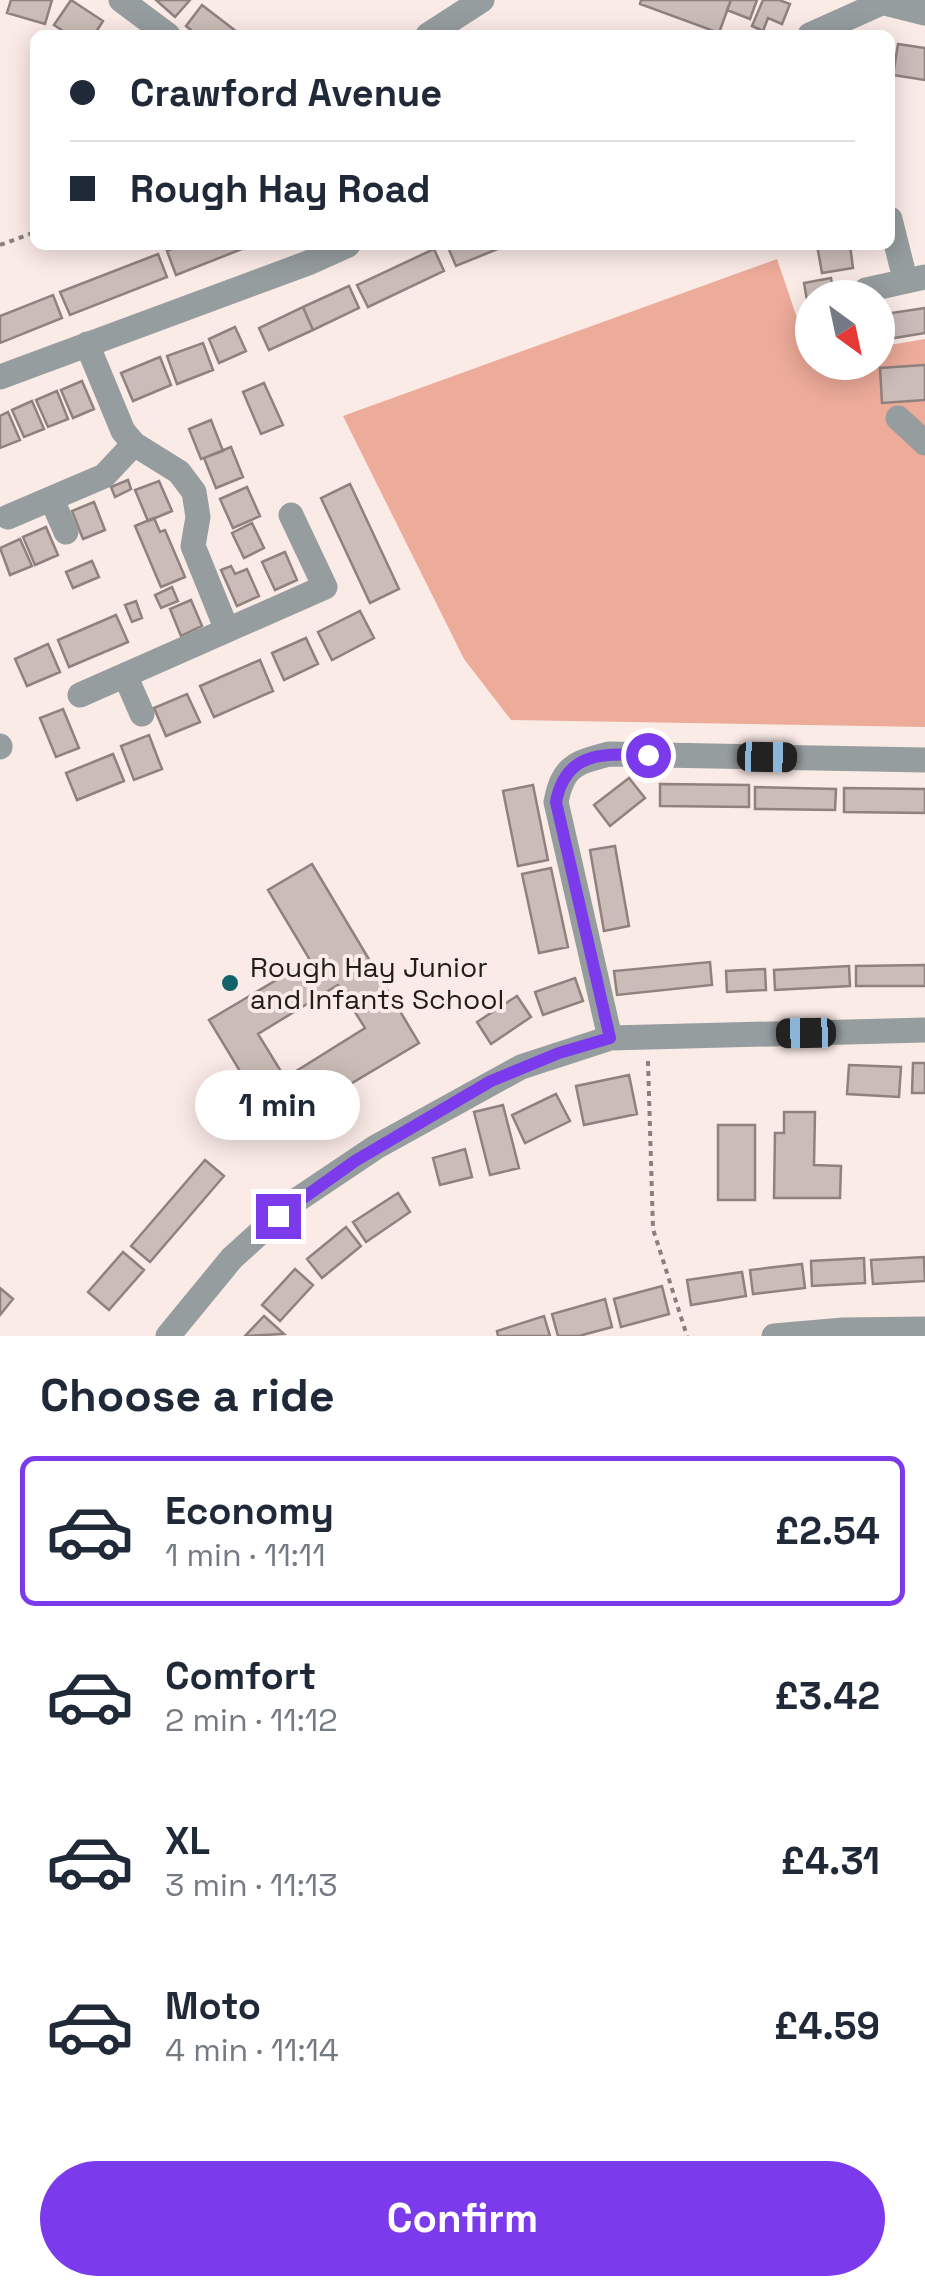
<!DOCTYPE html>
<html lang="en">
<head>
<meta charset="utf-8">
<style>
	:root { --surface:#fff; --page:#f6f6f7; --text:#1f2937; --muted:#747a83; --line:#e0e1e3; --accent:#7c3aed }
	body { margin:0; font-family:"Space Grotesk",sans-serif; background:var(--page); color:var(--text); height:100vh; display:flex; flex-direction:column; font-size:38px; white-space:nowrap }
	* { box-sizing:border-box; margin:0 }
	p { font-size:32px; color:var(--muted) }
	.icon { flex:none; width:55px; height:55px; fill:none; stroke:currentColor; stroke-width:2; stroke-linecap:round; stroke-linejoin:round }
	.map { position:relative; height:1336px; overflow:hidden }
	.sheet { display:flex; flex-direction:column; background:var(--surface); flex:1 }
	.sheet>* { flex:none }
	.hud { position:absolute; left:30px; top:30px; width:865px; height:220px; border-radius:15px; box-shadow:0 5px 25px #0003; display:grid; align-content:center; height:220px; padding:0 40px; background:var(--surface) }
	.needle { width:65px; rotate:147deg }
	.controls { position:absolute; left:795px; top:280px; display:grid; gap:20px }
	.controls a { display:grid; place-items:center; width:100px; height:100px; border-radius:50%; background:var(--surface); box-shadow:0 5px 25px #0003; font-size:50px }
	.end { position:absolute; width:45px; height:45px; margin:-22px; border:12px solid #7c3aed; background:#fff; box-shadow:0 0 0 5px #fff }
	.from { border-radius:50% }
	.bubble { position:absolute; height:70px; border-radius:35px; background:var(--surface); box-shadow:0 5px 25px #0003; font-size:32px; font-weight:800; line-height:70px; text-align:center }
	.car { position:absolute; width:30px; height:60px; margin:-30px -15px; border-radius:12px; box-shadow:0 0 8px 2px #0007; background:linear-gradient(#222 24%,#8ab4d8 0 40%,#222 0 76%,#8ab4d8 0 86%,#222 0) }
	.hud b { display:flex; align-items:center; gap:35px; height:95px; font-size:38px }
	.hud b+b { border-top:2px solid var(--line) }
	.hud i { width:25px; height:25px; background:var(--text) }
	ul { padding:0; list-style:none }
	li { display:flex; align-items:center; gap:30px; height:150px; margin:0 20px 15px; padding:0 20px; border:5px solid transparent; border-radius:15px }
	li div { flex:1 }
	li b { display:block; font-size:38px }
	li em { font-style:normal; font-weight:800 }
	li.current { border-color:var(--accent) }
	li>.icon { width:90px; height:90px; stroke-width:1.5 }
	h2 { padding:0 40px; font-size:45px; line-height:120px }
	.action { display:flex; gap:20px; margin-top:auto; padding:20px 40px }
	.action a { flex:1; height:115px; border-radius:60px; background:var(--accent); color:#fff; font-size:40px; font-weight:800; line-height:115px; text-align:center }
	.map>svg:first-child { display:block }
	.green { fill:#edab99 }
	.building { fill:#cbbcb7; stroke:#8f817d; stroke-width:2.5; fill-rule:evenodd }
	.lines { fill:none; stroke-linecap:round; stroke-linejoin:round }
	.path { stroke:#8a7f7c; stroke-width:4; stroke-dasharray:5 5; stroke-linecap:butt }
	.minor { stroke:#969d9e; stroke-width:25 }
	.route { stroke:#7c3aed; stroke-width:12 }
	.poi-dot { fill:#136269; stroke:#fbebe7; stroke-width:4 }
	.labels { text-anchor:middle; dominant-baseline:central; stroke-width:8; stroke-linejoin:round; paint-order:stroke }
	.poi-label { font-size:28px; fill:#221d1b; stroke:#fbebe7; text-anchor:start }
</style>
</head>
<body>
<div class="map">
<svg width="925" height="1336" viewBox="0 0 925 1336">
	<rect width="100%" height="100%" fill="#fbebe7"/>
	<path class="green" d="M777 259 812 362H878V347L925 339V727L511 720 464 659 343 416Z"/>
	<path class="building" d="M11 0H52L45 24 7 13Z
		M71 0 103 21 94 35H69L54 25Z
		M156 0H190L175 17Z
		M641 0H731L719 33 640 4Z
		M731 0H757L750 19 727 10Z
		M763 0H779L790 4 782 24 768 18 763 31 752 26Z
		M202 5 241 35H197L186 26Z
		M898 44 925 48V80L893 75Z
		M181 245H252L176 275 167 251Z
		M447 245H499L500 248 456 266Z
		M817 245H850L853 268 822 273Z
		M434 249 444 271 368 307 357 285Z
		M158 254 167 277 70 315 60 292Z
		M831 278 832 284 844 282 847 298H812V329L804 283Z
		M349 286 359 308 313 330 303 307Z
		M53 295 62 318 0 343V316Z
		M303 307 313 330 269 350 259 328Z
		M925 308V333L882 340 878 315Z
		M235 327 246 351 219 363 209 339Z
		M203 343 213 370 177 384 167 356Z
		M160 357 171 385 133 401 121 373Z
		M925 365V400L882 403 880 368Z
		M82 381 94 409 73 418 61 390Z
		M264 383 283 425 261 434 243 392Z
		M57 391 68 419 48 427 36 400Z
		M32 401 44 429 24 437 12 410Z
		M8 412 20 440 0 448V416Z
		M211 420 223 451 201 459 189 429Z
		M231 447 243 477 216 488 204 458Z
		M128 480 131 489 115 497 111 487Z
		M159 481 172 511 148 521 135 490Z
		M350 484 399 589 370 603 321 498Z
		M247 487 260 516 233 528 220 499Z
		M94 502 105 530 83 539 72 511Z
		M154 518 160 532 165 530 185 577 161 587 135 526Z
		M252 523 264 548 244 558 232 533Z
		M46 527 58 555 35 565 23 537Z
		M20 539 32 566 10 575 0 548Z
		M285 552 297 580 275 590 262 562Z
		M92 561 99 577 73 588 66 572Z
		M231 566 235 574 247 569 259 596 237 606 221 570Z
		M172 587 178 601 161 608 155 595Z
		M191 600 202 626 181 636 170 609Z
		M136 601 142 618 132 622 125 605Z
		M360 611 374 638 332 660 318 632Z
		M116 615 128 642 69 667 58 640Z
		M306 638 318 664 284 680 272 653Z
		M48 644 60 672 27 686 15 659Z
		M260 660 273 691 214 717 200 686Z
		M187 694 200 722 166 736 154 708Z
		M63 709 79 748 56 757 40 718Z
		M149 735 162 769 134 780 121 746Z
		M113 754 124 781 77 800 66 773Z
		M629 778 645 798 610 826 594 805Z
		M660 784 749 785V807L660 806Z
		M533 785 548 860 518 866 503 791Z
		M755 787 836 789 835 810 755 809Z
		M844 788 925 789V813L844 812Z
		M615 846 629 926 604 931 590 850Z
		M312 864 419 1043 275 1129 209 1020 310 960 268 890ZM338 985 365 1028 285 1078 258 1034Z
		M551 868 568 947 539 953 522 874Z
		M710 962 712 985 617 995 614 971Z
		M925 965V986H856V966Z
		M849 966 850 986 775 990 774 970Z
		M765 969 766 990 727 992 726 971Z
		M575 978 583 1001 543 1015 535 992Z
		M517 996 531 1017 491 1044 477 1022Z
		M913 1063H925V1093H912Z
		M849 1065 901 1067 899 1097 847 1094Z
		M629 1075 637 1114 584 1125 576 1086Z
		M556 1094 570 1121 525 1143 512 1115Z
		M503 1105 519 1168 490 1175 474 1112Z
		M784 1112H815L814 1165 841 1166 840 1198H774L775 1133H784Z
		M718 1125H755V1200H718Z
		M465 1149 472 1177 440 1185 433 1158Z
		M205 1160 224 1176 150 1262 131 1246Z
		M398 1193 410 1212 366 1242 353 1222Z
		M346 1227 361 1246 322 1278 307 1259Z
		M123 1252 144 1270 109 1310 88 1292Z
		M924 1257 925 1281 873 1284 871 1260Z
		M864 1258 865 1283 812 1286 811 1261Z
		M802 1264 805 1288 753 1294 750 1270Z
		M295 1269 313 1285 280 1321 262 1305Z
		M742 1272 746 1296 691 1305 687 1280Z
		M662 1286 669 1314 621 1327 614 1299Z
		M0 1288 13 1299 0 1315Z
		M605 1299 612 1327 579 1336H558L552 1314Z
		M264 1316 284 1334 245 1336Z
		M544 1316 550 1336H498L497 1331Z"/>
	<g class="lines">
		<path class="path" d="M0 245 35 232
			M648 1061 653 1229 687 1336"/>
		<path class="minor" d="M121 0 168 35
			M873 0 925 13
			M428 35 482 0
			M810 35 881 3
			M890 219 905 279
			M866 290 925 277
			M87 344 123 431 134 444 179 472 194 492 198 517 193 546 227 630
			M0 377 308 263 348 245
			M898 418 925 443
			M52 500 66 532
			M8 517 104 476 134 444
			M125 675 142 714
			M80 695 325 587 291 515
			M0 746V747
			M610 1038 556 802C563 766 575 763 609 754L925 760
			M168 1336 232 1258 294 1202 376 1147 521 1067 610 1038 925 1030
			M774 1336 843 1330 925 1329"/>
	</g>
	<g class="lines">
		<path class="route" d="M278 1216 355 1161 491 1081 559 1053 610 1038 556 802C566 750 604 754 648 755"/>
	</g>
	<circle class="poi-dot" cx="230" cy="983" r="10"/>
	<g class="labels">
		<g class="poi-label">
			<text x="250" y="967">Rough Hay Junior<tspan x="250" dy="32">and Infants School</tspan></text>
		</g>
	</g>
</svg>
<div class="controls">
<a><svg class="needle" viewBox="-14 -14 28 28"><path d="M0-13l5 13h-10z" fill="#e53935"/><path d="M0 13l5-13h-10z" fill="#747a83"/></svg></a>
</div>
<i class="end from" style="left:648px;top:755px"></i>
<i class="end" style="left:278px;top:1216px"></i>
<div class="bubble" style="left:195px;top:1070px;width:165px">1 min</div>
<i class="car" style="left:767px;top:757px;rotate:91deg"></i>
<i class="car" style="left:806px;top:1033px;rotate:269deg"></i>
<div class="hud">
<b><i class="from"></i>Crawford Avenue</b>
<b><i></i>Rough Hay Road</b>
</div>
</div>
<section class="sheet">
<h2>Choose a ride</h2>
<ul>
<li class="current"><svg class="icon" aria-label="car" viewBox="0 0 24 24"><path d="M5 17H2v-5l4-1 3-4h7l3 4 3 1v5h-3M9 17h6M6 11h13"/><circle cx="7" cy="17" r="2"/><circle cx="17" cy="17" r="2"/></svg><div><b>Economy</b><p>1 min · 11:11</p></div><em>£2.54</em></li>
<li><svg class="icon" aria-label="car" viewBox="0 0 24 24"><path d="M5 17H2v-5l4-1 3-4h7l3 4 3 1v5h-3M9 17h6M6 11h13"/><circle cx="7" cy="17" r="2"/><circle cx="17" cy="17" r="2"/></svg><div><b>Comfort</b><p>2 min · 11:12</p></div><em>£3.42</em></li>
<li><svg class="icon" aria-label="car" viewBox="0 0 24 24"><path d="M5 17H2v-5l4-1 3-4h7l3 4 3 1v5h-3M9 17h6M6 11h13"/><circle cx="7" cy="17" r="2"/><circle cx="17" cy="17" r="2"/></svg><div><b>XL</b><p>3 min · 11:13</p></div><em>£4.31</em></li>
<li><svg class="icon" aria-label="car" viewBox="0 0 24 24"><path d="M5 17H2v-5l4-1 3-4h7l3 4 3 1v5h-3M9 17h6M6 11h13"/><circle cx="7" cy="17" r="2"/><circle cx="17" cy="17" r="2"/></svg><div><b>Moto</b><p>4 min · 11:14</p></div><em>£4.59</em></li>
</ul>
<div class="action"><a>Confirm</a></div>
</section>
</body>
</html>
